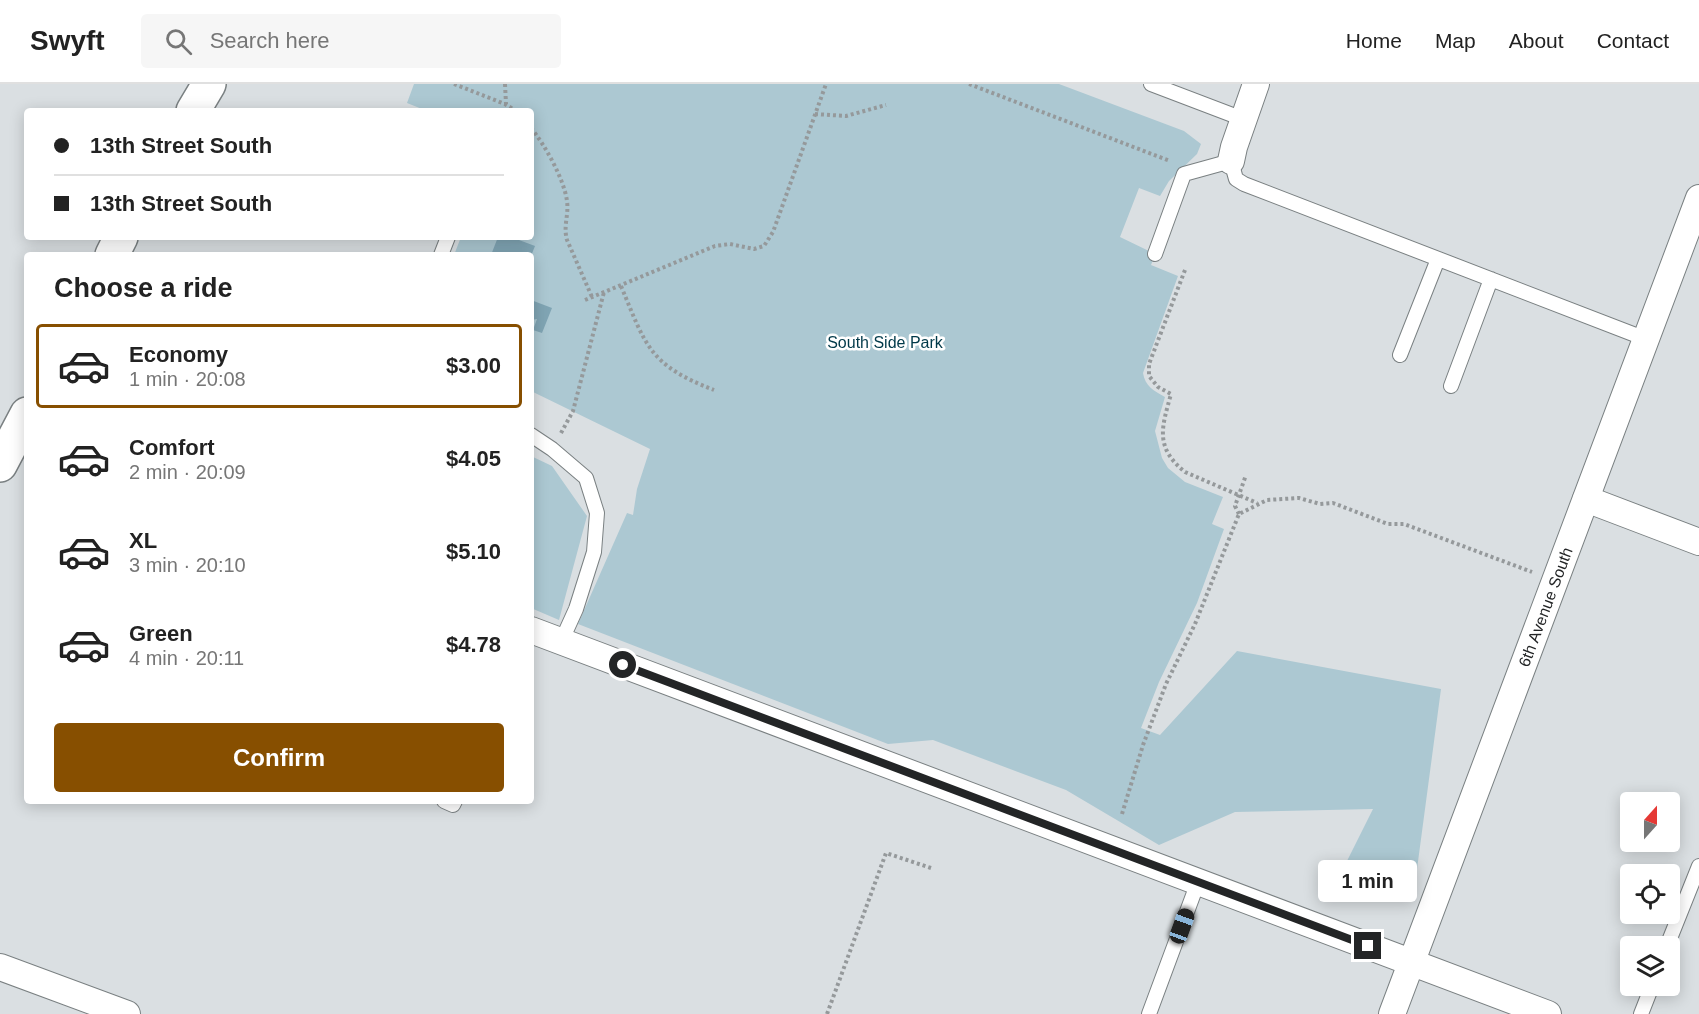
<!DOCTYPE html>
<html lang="en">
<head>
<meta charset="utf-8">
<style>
	:root { --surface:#fff; --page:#f6f6f6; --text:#222; --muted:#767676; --line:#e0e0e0; --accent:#874f00 }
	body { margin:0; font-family:Arial,sans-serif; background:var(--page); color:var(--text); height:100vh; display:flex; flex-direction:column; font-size:22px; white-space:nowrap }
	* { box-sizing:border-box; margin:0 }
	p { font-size:20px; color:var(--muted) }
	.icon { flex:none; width:33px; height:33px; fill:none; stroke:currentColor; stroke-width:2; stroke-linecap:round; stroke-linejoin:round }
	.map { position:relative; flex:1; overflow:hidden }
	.sheet { position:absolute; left:24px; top:168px; width:510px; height:552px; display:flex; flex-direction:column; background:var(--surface); border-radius:6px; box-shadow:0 3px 15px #0003 }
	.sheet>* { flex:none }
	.banner { position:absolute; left:24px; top:24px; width:510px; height:132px; border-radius:6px; box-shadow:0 3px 15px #0003; display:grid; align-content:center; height:132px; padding:0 30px; background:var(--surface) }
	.needle { width:39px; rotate:21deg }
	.controls { position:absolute; left:1620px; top:708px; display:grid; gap:12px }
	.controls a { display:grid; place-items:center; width:60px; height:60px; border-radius:6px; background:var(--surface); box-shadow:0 3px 15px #0003; font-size:30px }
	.end { position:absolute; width:27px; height:27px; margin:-14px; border:8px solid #232526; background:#fff; box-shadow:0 0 0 3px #fff }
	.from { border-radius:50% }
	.bubble { position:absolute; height:42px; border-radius:6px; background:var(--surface); box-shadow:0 3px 15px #0003; font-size:20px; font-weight:800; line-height:42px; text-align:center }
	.car { position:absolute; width:18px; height:36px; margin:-18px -9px; border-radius:8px; box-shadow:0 0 4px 2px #0007; background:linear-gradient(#222 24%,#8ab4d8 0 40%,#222 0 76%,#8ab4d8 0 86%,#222 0) }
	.banner b { display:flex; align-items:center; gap:21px; height:57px; font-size:22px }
	.banner b+b { border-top:2px solid var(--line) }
	.banner i { width:15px; height:15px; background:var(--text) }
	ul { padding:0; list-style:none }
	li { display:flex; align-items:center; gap:18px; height:84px; margin:0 12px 9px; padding:0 18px; border:3px solid transparent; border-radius:6px }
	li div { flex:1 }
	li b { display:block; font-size:22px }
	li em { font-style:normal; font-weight:800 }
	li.active { border-color:var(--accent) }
	li>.icon { width:54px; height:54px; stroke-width:1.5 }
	h2 { padding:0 30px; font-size:27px; line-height:72px }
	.primary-button { display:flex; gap:12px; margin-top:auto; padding:12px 30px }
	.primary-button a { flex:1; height:69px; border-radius:6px; background:var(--accent); color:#fff; font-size:24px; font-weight:800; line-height:69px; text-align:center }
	header { display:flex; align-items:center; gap:36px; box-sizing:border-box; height:84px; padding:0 30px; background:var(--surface); border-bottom:2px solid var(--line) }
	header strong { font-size:28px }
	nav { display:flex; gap:33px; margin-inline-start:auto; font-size:21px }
	.search { width:420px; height:54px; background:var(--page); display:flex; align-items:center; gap:15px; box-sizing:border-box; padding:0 21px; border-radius:6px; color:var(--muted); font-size:22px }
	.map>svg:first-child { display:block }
	.green { fill:#acc8d2 }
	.water { fill:#80a5b4 }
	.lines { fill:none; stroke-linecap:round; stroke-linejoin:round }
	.lane-casing { stroke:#7a8082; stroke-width:16 }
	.street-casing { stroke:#7a8082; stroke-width:28 }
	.secondary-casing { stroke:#7a8082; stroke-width:36 }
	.path { stroke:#95999b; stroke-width:4; stroke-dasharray:3 3; stroke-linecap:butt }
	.lane { stroke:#fff; stroke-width:14 }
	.street { stroke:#fff; stroke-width:26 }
	.secondary { stroke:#fff; stroke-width:33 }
	.route { stroke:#232526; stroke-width:8 }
	.labels { text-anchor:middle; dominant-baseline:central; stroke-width:5; stroke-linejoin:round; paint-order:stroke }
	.park-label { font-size:16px; fill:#003949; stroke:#fff }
	.street-label { font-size:16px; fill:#232526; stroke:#fff }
</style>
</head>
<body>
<header>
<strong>Swyft</strong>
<div class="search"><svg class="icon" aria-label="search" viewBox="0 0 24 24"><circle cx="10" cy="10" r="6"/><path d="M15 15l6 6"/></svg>Search here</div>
<nav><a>Home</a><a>Map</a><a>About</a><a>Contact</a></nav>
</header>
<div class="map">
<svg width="1699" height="930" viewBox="0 0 1699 930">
	<rect width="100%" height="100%" fill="#dadfe2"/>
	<path class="green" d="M414 0H1059L1184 47 1201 60 1197 70 1169 97 1160 112 1139 104 1120 153 1151 168 1153 176 1151 181 1178 192 1143 289C1145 302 1154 307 1165 313L1155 347 1162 374 1168 384 1185 398 1223 413 1212 440 1224 445 1197 519 1159 598 1141 644 1160 651 1237 567 1441 605 1415 800 1335 801 1373 725 1235 728 1159 761 1066 706 933 656 888 660 578 540 627 429 633 431 637 405 650 365 531 307V171H454L461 153H531V27H427L407 19Z
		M531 372 552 382 587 432 559 536 531 524Z"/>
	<path class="water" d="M498 153H511L535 162 531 172 491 171Z
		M531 216 552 224 542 249 533 246 537 235 531 236Z"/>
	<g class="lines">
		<defs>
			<path id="lane" d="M1151 0 1243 35
				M1155 170 1184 90 1231 77 1236 95 1244 100 1646 255
				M441 171 448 153
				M1400 271 1438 175
				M1451 302 1491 195
				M531 351 552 365 586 394 597 429 594 468 576 525 561 558
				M444 717 453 721 455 717
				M1667 862 1699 782
				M1149 930 1198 798
				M1641 930 1652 902"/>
			<g id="street">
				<path d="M1231 77 1234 63 1256 0"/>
				<path d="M1586 415 1699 458"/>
				<path d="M531 546 1548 930"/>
				<path d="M0 883 127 930"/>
				<path id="s1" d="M1392 930 1699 114"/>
			</g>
			<path id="secondary" d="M193 27 209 0
				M112 171 121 153
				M0 381 27 330"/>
		</defs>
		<use href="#lane" class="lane-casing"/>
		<use href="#street" class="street-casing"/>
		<use href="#secondary" class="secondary-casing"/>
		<path class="path" d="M454 0 505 20 516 27
			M505 0 506 20
			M969 0 1170 77
			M815 30 846 32 886 21
			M531 44C545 61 564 95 567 117 569 131 563 142 567 156L592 213
			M1185 186 1149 280V292L1158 303 1171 310C1162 343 1154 363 1185 388L1257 419
			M621 202C646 262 649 281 714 306
			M585 216 715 162 730 160 754 165 764 162 773 148 826 0
			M561 349 573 327 604 208
			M1239 430 1235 422 1246 391
			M1122 730 1143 661 1166 600 1195 540 1239 430 1267 416 1299 414 1320 420 1333 419 1388 440H1404L1532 488
			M827 930 886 769 931 784"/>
		<use href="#lane" class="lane"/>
		<use href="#street" class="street"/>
		<use href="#secondary" class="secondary"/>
	</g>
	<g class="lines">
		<path class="route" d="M623 581 1368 862"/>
	</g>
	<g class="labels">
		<g class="park-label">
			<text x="885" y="258">South Side Park</text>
		</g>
		<g class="street-label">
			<text stroke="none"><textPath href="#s1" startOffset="435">6th Avenue South</textPath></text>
		</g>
	</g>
</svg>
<div class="controls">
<a><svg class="needle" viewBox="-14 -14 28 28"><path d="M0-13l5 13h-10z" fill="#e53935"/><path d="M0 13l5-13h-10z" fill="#767676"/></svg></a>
<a><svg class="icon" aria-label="locate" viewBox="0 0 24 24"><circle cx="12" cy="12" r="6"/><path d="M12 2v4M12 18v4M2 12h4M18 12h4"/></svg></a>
<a><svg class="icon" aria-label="layers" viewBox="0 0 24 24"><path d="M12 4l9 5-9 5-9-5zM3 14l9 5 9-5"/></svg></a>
</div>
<i class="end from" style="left:623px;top:581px"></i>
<i class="end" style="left:1368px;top:862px"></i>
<div class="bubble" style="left:1318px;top:776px;width:99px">1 min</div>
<i class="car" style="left:1182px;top:842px;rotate:20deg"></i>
<div class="banner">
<b><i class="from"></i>13th Street South</b>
<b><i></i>13th Street South</b>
</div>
<section class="sheet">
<h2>Choose a ride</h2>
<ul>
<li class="active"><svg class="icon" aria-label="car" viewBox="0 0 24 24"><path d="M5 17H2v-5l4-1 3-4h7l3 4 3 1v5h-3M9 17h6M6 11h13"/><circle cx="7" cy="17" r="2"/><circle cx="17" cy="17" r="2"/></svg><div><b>Economy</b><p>1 min · 20:08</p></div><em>$3.00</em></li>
<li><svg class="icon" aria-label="car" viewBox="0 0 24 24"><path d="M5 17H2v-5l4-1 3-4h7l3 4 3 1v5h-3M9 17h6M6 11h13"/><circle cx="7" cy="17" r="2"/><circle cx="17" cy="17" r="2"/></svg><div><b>Comfort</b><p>2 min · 20:09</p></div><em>$4.05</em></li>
<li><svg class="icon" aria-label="car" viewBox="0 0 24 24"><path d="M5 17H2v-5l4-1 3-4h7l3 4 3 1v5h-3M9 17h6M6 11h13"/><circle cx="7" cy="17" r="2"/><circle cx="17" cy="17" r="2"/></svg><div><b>XL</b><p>3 min · 20:10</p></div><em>$5.10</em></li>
<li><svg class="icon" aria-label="car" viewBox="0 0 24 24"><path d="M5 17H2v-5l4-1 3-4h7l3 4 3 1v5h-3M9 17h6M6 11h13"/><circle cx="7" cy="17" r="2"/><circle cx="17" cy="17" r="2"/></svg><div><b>Green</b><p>4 min · 20:11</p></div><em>$4.78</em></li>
</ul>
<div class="primary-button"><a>Confirm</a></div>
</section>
</div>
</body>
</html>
